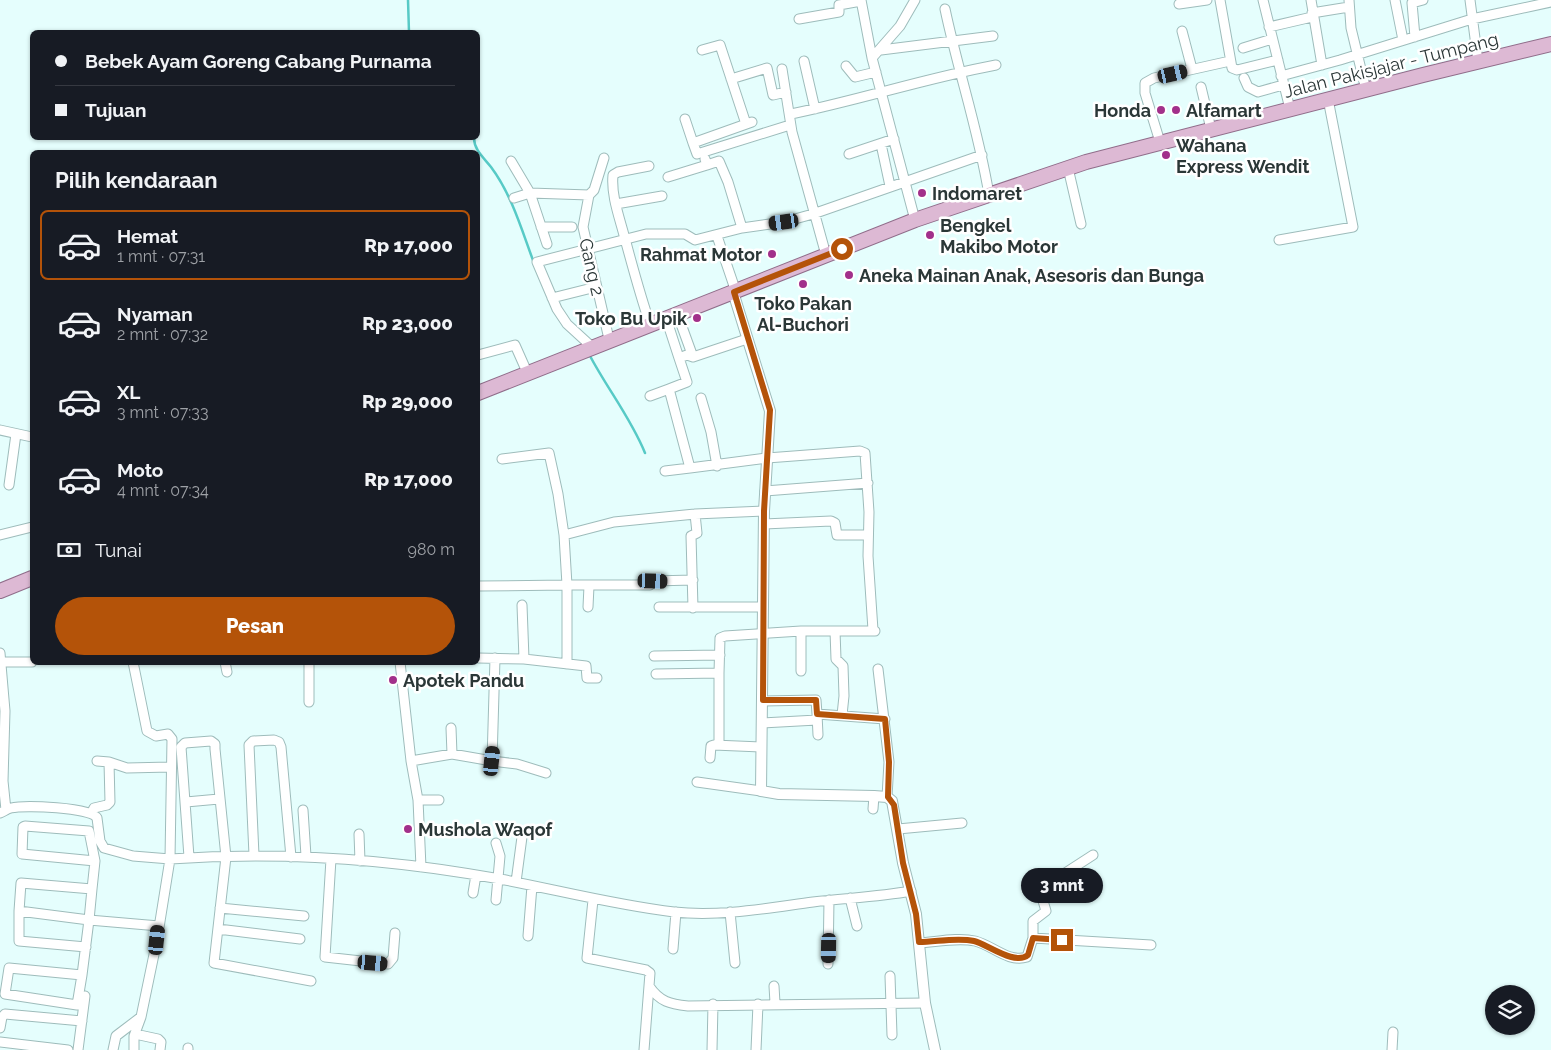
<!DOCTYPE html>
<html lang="id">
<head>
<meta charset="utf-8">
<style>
	:root { --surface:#171b24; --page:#20242c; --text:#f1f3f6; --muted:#9ea1a6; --line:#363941; --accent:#b45309 }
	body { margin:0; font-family:Raleway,sans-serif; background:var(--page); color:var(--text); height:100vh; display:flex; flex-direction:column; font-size:19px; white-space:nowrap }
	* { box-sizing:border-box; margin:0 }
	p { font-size:16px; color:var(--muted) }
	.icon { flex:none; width:28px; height:28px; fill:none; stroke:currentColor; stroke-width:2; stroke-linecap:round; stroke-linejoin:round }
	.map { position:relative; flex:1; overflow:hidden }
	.sheet { position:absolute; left:30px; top:150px; width:450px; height:515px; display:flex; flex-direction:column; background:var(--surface); border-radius:8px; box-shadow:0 1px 4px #0004 }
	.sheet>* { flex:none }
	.guide { position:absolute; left:30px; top:30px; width:450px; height:110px; border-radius:8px; box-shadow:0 1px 4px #0004; display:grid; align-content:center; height:110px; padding:0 25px; background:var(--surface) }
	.tools { position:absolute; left:1485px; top:985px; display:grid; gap:10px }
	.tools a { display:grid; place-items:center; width:50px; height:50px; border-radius:50%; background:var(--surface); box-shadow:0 1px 4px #0004; font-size:25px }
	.end { position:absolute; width:22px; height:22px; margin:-11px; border:6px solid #b45309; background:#fff; box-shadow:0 0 0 2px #fff }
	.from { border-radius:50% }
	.bubble { position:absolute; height:35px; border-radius:18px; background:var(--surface); box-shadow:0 1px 4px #0004; font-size:16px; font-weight:800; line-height:35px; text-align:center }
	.car { position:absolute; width:15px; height:30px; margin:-15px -8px; border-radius:6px; box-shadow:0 0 4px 1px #0007; background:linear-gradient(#222 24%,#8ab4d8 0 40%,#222 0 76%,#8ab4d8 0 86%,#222 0) }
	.guide b { display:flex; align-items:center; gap:18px; height:48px; font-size:19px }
	.guide b+b { border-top:1px solid var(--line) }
	.guide i { width:12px; height:12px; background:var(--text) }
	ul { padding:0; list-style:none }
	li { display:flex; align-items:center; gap:15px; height:70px; margin:0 10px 8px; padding:0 15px; border:2px solid transparent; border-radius:8px }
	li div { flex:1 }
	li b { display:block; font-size:19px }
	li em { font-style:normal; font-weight:800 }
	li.current { border-color:var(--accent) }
	li>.icon { width:45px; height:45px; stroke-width:1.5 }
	h2 { padding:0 25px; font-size:22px; line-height:60px }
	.pay { display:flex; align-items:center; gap:12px; height:55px; padding:0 25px; font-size:19px }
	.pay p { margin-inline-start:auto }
	.action { display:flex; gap:10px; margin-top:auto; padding:10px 25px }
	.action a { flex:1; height:58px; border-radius:30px; background:var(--accent); color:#fff; font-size:20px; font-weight:800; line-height:58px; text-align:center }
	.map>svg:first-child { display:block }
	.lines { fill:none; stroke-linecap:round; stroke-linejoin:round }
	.stream { stroke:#57cac6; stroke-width:2.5 }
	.minor-casing { stroke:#9ebcbb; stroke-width:11 }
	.tertiary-casing { stroke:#9ebcbb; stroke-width:12 }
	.primary-casing { stroke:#906d8a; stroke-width:16 }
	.minor { stroke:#fff; stroke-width:9 }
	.tertiary { stroke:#fff; stroke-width:10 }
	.primary { stroke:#ddb9d4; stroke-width:14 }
	.route { stroke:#b45309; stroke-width:6 }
	.poi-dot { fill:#a2308b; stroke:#fff; stroke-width:2 }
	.labels { text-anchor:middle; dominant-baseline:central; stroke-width:5; stroke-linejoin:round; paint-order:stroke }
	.street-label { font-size:18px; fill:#2b3737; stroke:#fff }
	.poi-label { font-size:18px; font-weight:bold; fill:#2b3737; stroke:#fff; text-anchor:start }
</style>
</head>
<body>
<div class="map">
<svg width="1551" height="1050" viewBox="0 0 1551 1050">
	<rect width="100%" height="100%" fill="#e5fefd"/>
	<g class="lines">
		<path class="stream" d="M408 0 409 32
			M474 138C474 150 484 158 491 167 512 195 522 231 534 263
			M589 354C606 387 631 418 645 453"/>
		<defs>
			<path id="minor" d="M861 0 872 58
				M1220 0 1232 68 1237 70 1278 60
				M1263 0 1290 109
				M1311 0 1322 65
				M1349 0 1351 28 1366 90
				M1395 0 1403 40
				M1470 0 1478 61
				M1179 4 1207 0
				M945 9C958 71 979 132 989 195
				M1312 13 1349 7
				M799 19 839 12V5L861 1
				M1269 27 1312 17
				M1182 31 1192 69
				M1415 37 1412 3 1423 0
				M1243 48 1272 39
				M702 50 720 45 746 124
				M881 50 993 36
				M804 61 815 109
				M846 66 855 77 876 72
				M782 69 792 132 826 255
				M1281 76 1340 60 1472 19 1551 2
				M1244 78 1248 87 1258 92 1283 85
				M731 79 767 68 773 95 786 92
				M1201 87 1211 129
				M791 114C860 100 926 78 996 65
				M685 119 693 143
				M752 122 693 143 697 154 790 125
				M1160 142 1145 93V83L1154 78 1230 61
				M881 144 890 186
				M849 154 894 139
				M511 161 530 193 514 198
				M707 165 719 161 728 182 742 228
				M649 166 618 172 613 175C611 195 619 216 624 235 632 265 640 295 650 324
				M1068 168 1081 224
				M668 177 707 165 705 159
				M589 195 583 227 609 339
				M616 204 662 196
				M915 220 872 58 900 26 915 0
				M541 227H572
				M717 236 734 286 733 292
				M1279 240 1353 227 1328 99
				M547 244 530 193 589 195 594 190 604 158
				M552 298 596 287
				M677 313 693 357
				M666 318 679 358
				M591 346 567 324 557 309 537 262 646 234H685L695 240 742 228 784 222 813 214 982 155
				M478 355 515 345 527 372
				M669 389 687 382 679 358 687 355 693 357 747 339
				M650 396 669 389 690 468 767 458 860 451 865 453 869 512 868 556 873 630
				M701 398 711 432 717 466
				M0 430 32 437
				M502 459 549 453 558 494 564 535
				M665 471 690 468
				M9 485 16 434
				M765 491 868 483
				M764 524 831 521 835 523 837 535H868
				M0 535 32 527
				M478 586 567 585 564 535 614 522 695 514 764 511
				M588 607 589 586
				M659 607H763
				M693 608 691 536 697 533 695 514
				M801 631V671
				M835 631 836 659 843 666 844 696 842 715
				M0 653 5 711 3 781 6 810
				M654 656 720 655
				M478 658 524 659 522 605
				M524 659 586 666 587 678H597
				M0 662H32
				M225 662 227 672
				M309 662V702
				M400 662 411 761 418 800 421 867
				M567 664V585H650L653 581 693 580
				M878 669 889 762 887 797
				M656 674 719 673 720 638 725 636 801 631H875
				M763 701 816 700 817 714 885 719
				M817 714 818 735
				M762 723 817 720
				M451 728 452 754
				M719 744V673
				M710 758 711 746 714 745 761 747
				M97 761 109 762 127 768 170 767
				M411 761 452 754 492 761 495 658
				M492 761 517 764 546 773
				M697 782 761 791
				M418 800H439
				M186 802 219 799
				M873 809 874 796
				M303 810 306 856
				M92 812 94 808 107 805 110 802 109 762
				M0 813C3 812 7 809 11 808 24 805 91 807 97 818L100 841 104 848 133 856 170 859 172 739 168 734 156 736 147 731 133 662
				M898 829 962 823
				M359 834 360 861
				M254 855 249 745 253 741 274 740 279 742 281 747 291 857
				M189 857 181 747 185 743 211 741 215 744V749L226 857 214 963 311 981
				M331 859 325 957 388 964 393 958 395 933
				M516 882 522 837
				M92 889 95 861 22 854 23 827 25 826 89 831 95 861
				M473 893 476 875
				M850 898 857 926
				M496 900 500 856 496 843
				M593 900 587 958 646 970 650 973 644 1050
				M220 908 304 916
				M19 911 21 883 92 889 89 920 159 926
				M730 912 735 963
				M218 929 300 939
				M528 936 532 886
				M1033 938V921L1046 911 1041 894 1042 888 1093 855
				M919 943C936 942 958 937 975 941 992 945 1008 963 1027 957L1033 938 1151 945
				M673 949 676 912
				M828 964 829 900
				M82 975 77 1005 5 994 9 968 82 975 89 920 19 911V941L86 947
				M890 976 892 1035
				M649 986C660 1002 670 1004 688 1006L925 1003
				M774 986 775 1003
				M0 1028 2 1017 5 1014 82 1021
				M135 1034 158 1039 161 1042 160 1050
				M0 1042 68 1050
				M188 1048V1050
				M78 1050 85 996
				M113 1050 116 1036 141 1017
				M134 1050V1036L141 1017 157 940 170 859C280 851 391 859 500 879 558 890 615 905 674 912 720 917 768 908 813 902 846 898 878 897 911 891
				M712 1050 713 1004
				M756 1050 758 1004
				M1392 1050 1393 1032"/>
			<path id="tertiary" d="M733 292 770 411 764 511 761 791 779 794 874 796 887 797 892 801 903 863 916 914 925 1003 935 1050"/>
			<path id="primary" d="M478 393 915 220 1086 162 1423 75 1551 44
				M0 591 32 578"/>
		</defs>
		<use href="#minor" class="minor-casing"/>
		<use href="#tertiary" class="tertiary-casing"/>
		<use href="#primary" class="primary-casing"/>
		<use href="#minor" class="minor"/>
		<use href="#tertiary" class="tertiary"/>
		<use href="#primary" class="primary"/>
	</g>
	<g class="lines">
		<path class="route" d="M842 249 734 292 770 410 764 511 763 700H816L817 714 885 719 889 762 888 797 894 805 903 863 916 914 919 942C936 942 957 937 974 941 987 944 1015 966 1028 955L1033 938 1062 940"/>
	</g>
	<g class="poi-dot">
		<circle cx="1161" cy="110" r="5"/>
		<circle cx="1176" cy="110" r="5"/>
		<circle cx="1166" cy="155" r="5"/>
		<circle cx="922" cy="193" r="5"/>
		<circle cx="930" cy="235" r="5"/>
		<circle cx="772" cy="254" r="5"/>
		<circle cx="849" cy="275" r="5"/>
		<circle cx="803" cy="284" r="5"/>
		<circle cx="697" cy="318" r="5"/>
		<circle cx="393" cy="680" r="5"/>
		<circle cx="408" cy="829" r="5"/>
	</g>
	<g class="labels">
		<g class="street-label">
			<text transform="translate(1391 65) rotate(-14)">Jalan Pakisjajar - Tumpang</text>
			<text transform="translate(592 267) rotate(77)">Gang 2</text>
		</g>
		<g class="poi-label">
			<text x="1151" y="110" text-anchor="end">Honda</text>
			<text x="1186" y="110">Alfamart</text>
			<text x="1176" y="145">Wahana<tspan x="1176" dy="21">Express Wendit</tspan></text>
			<text x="932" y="193">Indomaret</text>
			<text x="940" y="225">Bengkel<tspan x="940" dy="21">Makibo Motor</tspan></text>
			<text x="762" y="254" text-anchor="end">Rahmat Motor</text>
			<text x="859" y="275">Aneka Mainan Anak, Asesoris dan Bunga</text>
			<text x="803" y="303" text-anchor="middle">Toko Pakan<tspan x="803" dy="21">Al-Buchori</tspan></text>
			<text x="687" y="318" text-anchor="end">Toko Bu Upik</text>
			<text x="403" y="680">Apotek Pandu</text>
			<text x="418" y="829">Mushola Waqof</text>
		</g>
	</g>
</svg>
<div class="tools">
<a><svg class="icon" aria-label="layers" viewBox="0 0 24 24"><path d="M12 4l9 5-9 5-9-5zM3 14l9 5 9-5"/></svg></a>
</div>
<i class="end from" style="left:842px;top:249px"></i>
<i class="end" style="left:1062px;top:940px"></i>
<div class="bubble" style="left:1021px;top:868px;width:82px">3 mnt</div>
<i class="car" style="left:1173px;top:74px;rotate:77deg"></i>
<i class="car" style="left:784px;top:222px;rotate:262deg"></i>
<i class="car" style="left:653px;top:581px;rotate:92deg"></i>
<i class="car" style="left:492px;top:761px;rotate:6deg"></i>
<i class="car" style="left:157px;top:940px;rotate:6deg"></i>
<i class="car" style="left:829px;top:948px;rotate:181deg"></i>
<i class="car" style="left:373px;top:963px;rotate:95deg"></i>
<div class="guide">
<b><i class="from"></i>Bebek Ayam Goreng Cabang Purnama</b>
<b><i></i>Tujuan</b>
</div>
<section class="sheet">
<h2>Pilih kendaraan</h2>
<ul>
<li class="current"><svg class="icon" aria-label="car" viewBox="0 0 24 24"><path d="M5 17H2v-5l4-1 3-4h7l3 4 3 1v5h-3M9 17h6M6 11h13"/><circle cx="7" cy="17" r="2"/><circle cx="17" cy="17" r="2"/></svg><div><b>Hemat</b><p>1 mnt · 07:31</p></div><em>Rp 17,000</em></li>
<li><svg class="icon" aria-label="car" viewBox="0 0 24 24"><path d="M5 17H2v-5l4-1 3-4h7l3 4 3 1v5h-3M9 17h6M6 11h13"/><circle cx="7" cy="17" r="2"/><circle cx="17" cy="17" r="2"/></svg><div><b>Nyaman</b><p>2 mnt · 07:32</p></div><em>Rp 23,000</em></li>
<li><svg class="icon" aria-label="car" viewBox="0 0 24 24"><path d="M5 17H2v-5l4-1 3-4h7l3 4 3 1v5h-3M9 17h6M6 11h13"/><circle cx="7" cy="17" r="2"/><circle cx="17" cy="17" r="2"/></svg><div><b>XL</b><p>3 mnt · 07:33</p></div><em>Rp 29,000</em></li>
<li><svg class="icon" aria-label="car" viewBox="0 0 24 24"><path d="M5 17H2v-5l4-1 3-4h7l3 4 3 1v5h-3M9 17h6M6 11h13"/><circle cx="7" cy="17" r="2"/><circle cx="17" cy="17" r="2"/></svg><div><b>Moto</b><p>4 mnt · 07:34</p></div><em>Rp 17,000</em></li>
</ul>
<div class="pay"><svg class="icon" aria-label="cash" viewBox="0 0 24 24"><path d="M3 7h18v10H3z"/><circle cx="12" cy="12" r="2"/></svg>Tunai<p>980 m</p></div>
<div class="action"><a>Pesan</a></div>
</section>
</div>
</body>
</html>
